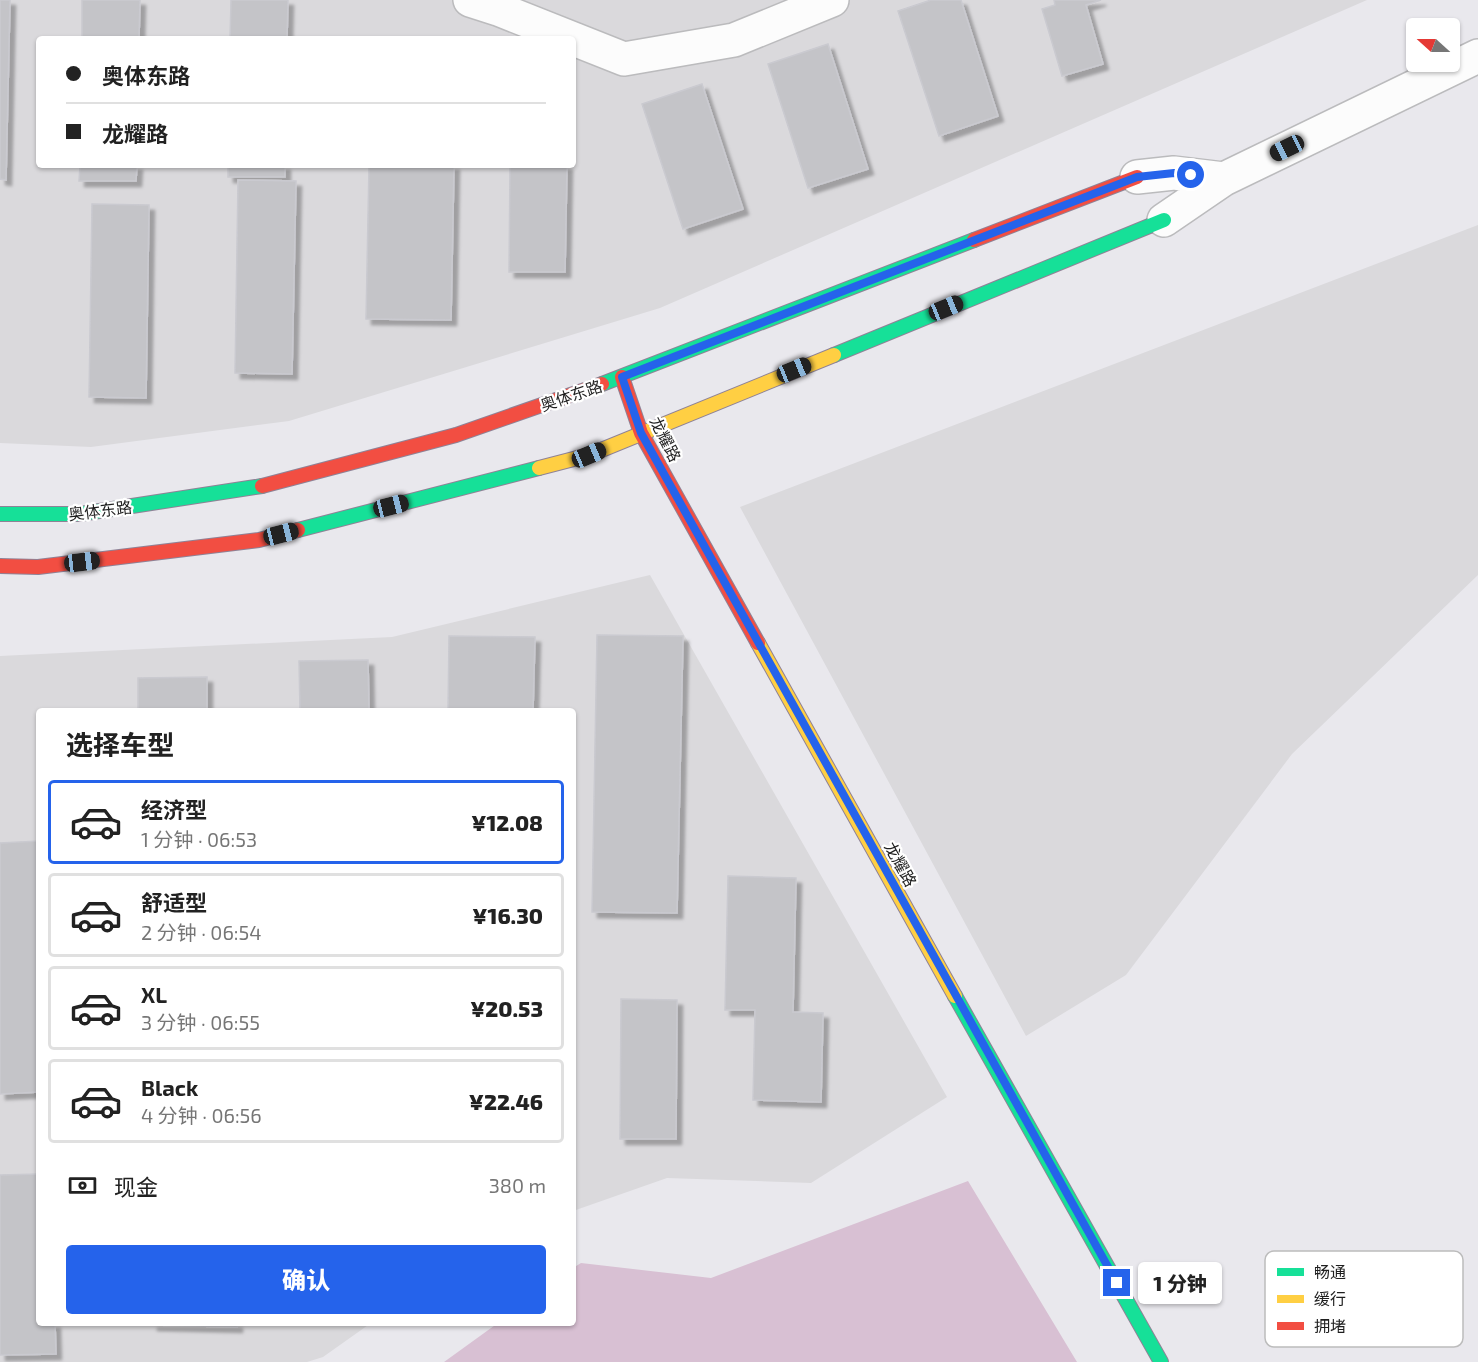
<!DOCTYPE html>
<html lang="zh">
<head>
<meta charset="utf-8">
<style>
	:root { --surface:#fff; --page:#f6f6f6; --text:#222; --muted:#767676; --line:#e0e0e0; --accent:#2563eb }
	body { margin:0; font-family:"Exo 2","Noto Sans SC",sans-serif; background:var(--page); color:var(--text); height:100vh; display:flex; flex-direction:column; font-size:22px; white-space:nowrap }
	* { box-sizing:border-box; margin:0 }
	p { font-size:20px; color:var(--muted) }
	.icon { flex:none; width:33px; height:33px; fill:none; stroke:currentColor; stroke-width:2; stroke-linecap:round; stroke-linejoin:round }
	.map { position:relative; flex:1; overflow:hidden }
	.side { position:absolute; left:36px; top:708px; width:540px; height:618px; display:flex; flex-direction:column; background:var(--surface); border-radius:6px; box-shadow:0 2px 4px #0004 }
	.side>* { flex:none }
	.hud { position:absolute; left:36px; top:36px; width:540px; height:132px; border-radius:6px; box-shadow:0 2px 4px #0004; display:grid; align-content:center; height:132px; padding:0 30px; background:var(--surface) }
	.needle { width:39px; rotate:291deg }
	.fabs { position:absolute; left:1406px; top:18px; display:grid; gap:12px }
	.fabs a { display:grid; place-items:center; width:54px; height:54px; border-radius:6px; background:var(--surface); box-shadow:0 2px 4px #0004; font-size:30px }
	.end { position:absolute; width:27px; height:27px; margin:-14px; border:8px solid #2563eb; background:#fff; box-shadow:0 0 0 3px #fff }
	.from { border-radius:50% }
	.bubble { position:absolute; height:42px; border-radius:6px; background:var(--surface); box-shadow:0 2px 4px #0004; font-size:20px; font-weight:800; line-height:42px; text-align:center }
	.car { position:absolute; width:18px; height:36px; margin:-18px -9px; border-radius:8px; box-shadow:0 0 4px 2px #0007; background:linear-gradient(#222 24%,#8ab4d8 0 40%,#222 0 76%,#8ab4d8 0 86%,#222 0) }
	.hud b { display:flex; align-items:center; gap:21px; height:57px; font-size:22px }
	.hud b+b { border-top:2px solid var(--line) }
	.hud i { width:15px; height:15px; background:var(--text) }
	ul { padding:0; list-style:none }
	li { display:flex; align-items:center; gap:18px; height:84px; margin:0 12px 9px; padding:0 18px; border:3px solid var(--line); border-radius:6px }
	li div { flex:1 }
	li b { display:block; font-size:22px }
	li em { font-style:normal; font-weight:800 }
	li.current { border-color:var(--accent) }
	li>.icon { width:54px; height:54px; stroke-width:1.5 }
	h2 { padding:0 30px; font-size:27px; line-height:72px }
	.pay { display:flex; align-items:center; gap:15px; height:66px; padding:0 30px; font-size:22px }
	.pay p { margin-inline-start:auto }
	.button { display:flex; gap:12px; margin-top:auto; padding:12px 30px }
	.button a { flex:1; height:69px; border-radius:6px; background:var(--accent); color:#fff; font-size:24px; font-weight:800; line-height:69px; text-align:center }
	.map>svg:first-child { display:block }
	.residential { fill:#dad9dc; fill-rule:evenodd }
	.forest { fill:#d8c0d3 }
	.building { fill:#c4c4c8; stroke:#cacad0; stroke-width:1.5; filter:url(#shadow) }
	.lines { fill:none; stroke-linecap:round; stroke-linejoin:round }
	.street-casing { stroke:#bbbbbd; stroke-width:36 }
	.fast-casing { stroke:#8f8296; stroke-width:16 }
	.slow-casing { stroke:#8f8296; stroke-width:16 }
	.jam-casing { stroke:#8f8296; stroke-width:16 }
	.street { stroke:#fcfcfc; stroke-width:33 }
	.fast { stroke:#16e098; stroke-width:14 }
	.slow { stroke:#ffcf43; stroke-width:14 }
	.jam { stroke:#f24e42; stroke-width:14 }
	.route { stroke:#2563eb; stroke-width:8 }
	.labels { text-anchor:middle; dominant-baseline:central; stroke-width:4.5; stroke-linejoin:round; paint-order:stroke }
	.street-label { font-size:16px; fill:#1f1f1f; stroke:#fff }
	.key { fill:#fff; stroke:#bcbcbc; stroke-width:1.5 }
	.key-label { font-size:16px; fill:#1f1f1f }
</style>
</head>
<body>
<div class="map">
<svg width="1478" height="1362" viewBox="0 0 1478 1362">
	<defs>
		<filter id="shadow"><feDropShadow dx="5.5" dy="5.5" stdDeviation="1.5" flood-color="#0004"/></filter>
	</defs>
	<rect width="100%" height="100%" fill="#e9e8ed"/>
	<path class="residential" d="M0 0H1367L660 308 289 421 91 447 0 443ZM39 39H573V165H39Z
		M1478 225V575L1292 754 1126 975 1026 1036 740 507Z
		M650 575 947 1097 811 1183 667 1178 573 1211V711H39V1323H371L323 1357 307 1362H0V656L392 637Z"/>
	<path class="forest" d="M968 1181 1077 1362H444L498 1323H573V1268L581 1263 711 1278Z"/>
	<path class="building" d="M0 0H10L6 180 0 179Z
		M82 0H140L139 39H82Z
		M231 0H288L287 39H230Z
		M931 0H961L998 116 939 136 898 11Z
		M1054 0H1101L1086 5 1103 64 1062 76 1042 9 1055 5Z
		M828 44 868 169 808 188 768 64Z
		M702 84 743 209 683 229 642 104Z
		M80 165H137L136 181H79Z
		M228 165H285V177H228Z
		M369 165H454L451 320 366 319Z
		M510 165H567L565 272H509Z
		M238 180 296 181 292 374 235 373Z
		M92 204 149 205 146 398 89 397Z
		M597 635 683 636 677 913 592 912Z
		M449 636 535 637 533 711H448Z
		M368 660 369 711H300L299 661Z
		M207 677V711H138V678Z
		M39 841V1092L0 1094V843Z
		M728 876 796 878 793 1012 823 1013 821 1102 753 1100 755 1010H725Z
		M621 999 677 1000 676 1139H620Z
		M39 1174V1323H55L56 1354 0 1355V1175Z
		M152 1323H237V1327L152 1325Z"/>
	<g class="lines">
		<defs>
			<path id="street" d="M470 0 498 9 624 59 734 40 832 0
				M1137 177 1174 173 1224 179
				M1164 220 1224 179 1478 56"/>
			<path id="fast" d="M834 355 1164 220
				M602 384 974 240
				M0 514H80L262 486
				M298 530 539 468
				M955 996 1161 1362"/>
			<path id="slow" d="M539 468 589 455 834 355
				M758 643 955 996"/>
			<path id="jam" d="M974 240 1137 177
				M622 377 641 433 758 643
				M262 486 456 435 602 384
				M0 566 38 567 259 540 298 530"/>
		</defs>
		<use href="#street" class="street-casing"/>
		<use href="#fast" class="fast-casing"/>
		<use href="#slow" class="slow-casing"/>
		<use href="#jam" class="jam-casing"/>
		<use href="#street" class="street"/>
		<use href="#fast" class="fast"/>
		<use href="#slow" class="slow"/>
		<use href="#jam" class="jam"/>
	</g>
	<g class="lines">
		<path class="route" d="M1117 1283 641 433 622 377 1137 177 1174 173 1191 175"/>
	</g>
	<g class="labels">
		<g class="street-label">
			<text transform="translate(571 395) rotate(-19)">奥体东路</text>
			<text transform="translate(666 439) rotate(63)">龙耀路</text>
			<text transform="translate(100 510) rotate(-7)">奥体东路</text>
			<text transform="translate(901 864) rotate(61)">龙耀路</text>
		</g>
	</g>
	<rect x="1265" y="1251" width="198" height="96" rx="9" class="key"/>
	<rect x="1277" y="1268" width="27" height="8" fill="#16e098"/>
	<rect x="1277" y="1295" width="27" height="8" fill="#ffcf43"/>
	<rect x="1277" y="1322" width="27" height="8" fill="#f24e42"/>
	<g class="key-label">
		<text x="1314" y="1278">畅通</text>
		<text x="1314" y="1305">缓行</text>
		<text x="1314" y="1332">拥堵</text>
	</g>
</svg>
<div class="fabs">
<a><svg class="needle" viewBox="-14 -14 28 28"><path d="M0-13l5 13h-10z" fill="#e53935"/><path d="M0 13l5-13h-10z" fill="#767676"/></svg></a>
</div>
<i class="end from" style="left:1191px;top:175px"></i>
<i class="end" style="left:1117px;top:1283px"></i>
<div class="bubble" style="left:1138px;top:1262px;width:84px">1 分钟</div>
<i class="car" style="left:1287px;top:148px;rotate:244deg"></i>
<i class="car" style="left:946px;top:308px;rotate:68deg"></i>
<i class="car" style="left:794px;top:370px;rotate:68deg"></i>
<i class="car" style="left:589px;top:455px;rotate:67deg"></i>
<i class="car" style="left:391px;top:506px;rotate:76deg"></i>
<i class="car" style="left:281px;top:534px;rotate:76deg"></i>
<i class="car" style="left:82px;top:562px;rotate:83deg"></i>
<div class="hud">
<b><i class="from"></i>奥体东路</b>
<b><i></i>龙耀路</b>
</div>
<section class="side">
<h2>选择车型</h2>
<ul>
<li class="current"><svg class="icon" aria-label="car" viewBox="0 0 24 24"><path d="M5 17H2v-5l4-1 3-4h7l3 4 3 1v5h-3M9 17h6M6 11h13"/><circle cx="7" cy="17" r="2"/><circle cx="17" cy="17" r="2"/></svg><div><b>经济型</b><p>1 分钟 · 06:53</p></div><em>¥12.08</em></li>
<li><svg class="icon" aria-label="car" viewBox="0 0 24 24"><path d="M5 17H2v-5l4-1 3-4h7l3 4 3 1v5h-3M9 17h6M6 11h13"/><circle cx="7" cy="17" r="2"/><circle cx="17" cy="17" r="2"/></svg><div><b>舒适型</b><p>2 分钟 · 06:54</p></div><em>¥16.30</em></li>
<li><svg class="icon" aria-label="car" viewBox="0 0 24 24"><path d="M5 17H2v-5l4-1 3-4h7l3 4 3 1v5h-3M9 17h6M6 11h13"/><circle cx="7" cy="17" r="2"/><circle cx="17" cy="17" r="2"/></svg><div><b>XL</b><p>3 分钟 · 06:55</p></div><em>¥20.53</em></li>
<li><svg class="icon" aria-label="car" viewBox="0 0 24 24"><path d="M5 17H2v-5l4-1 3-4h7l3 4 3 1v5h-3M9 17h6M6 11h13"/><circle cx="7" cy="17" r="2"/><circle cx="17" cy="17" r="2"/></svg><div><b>Black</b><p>4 分钟 · 06:56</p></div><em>¥22.46</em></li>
</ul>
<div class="pay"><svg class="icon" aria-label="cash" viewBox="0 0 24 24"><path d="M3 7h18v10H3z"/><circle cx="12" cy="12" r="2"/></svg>现金<p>380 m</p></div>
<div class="button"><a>确认</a></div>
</section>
</div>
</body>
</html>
